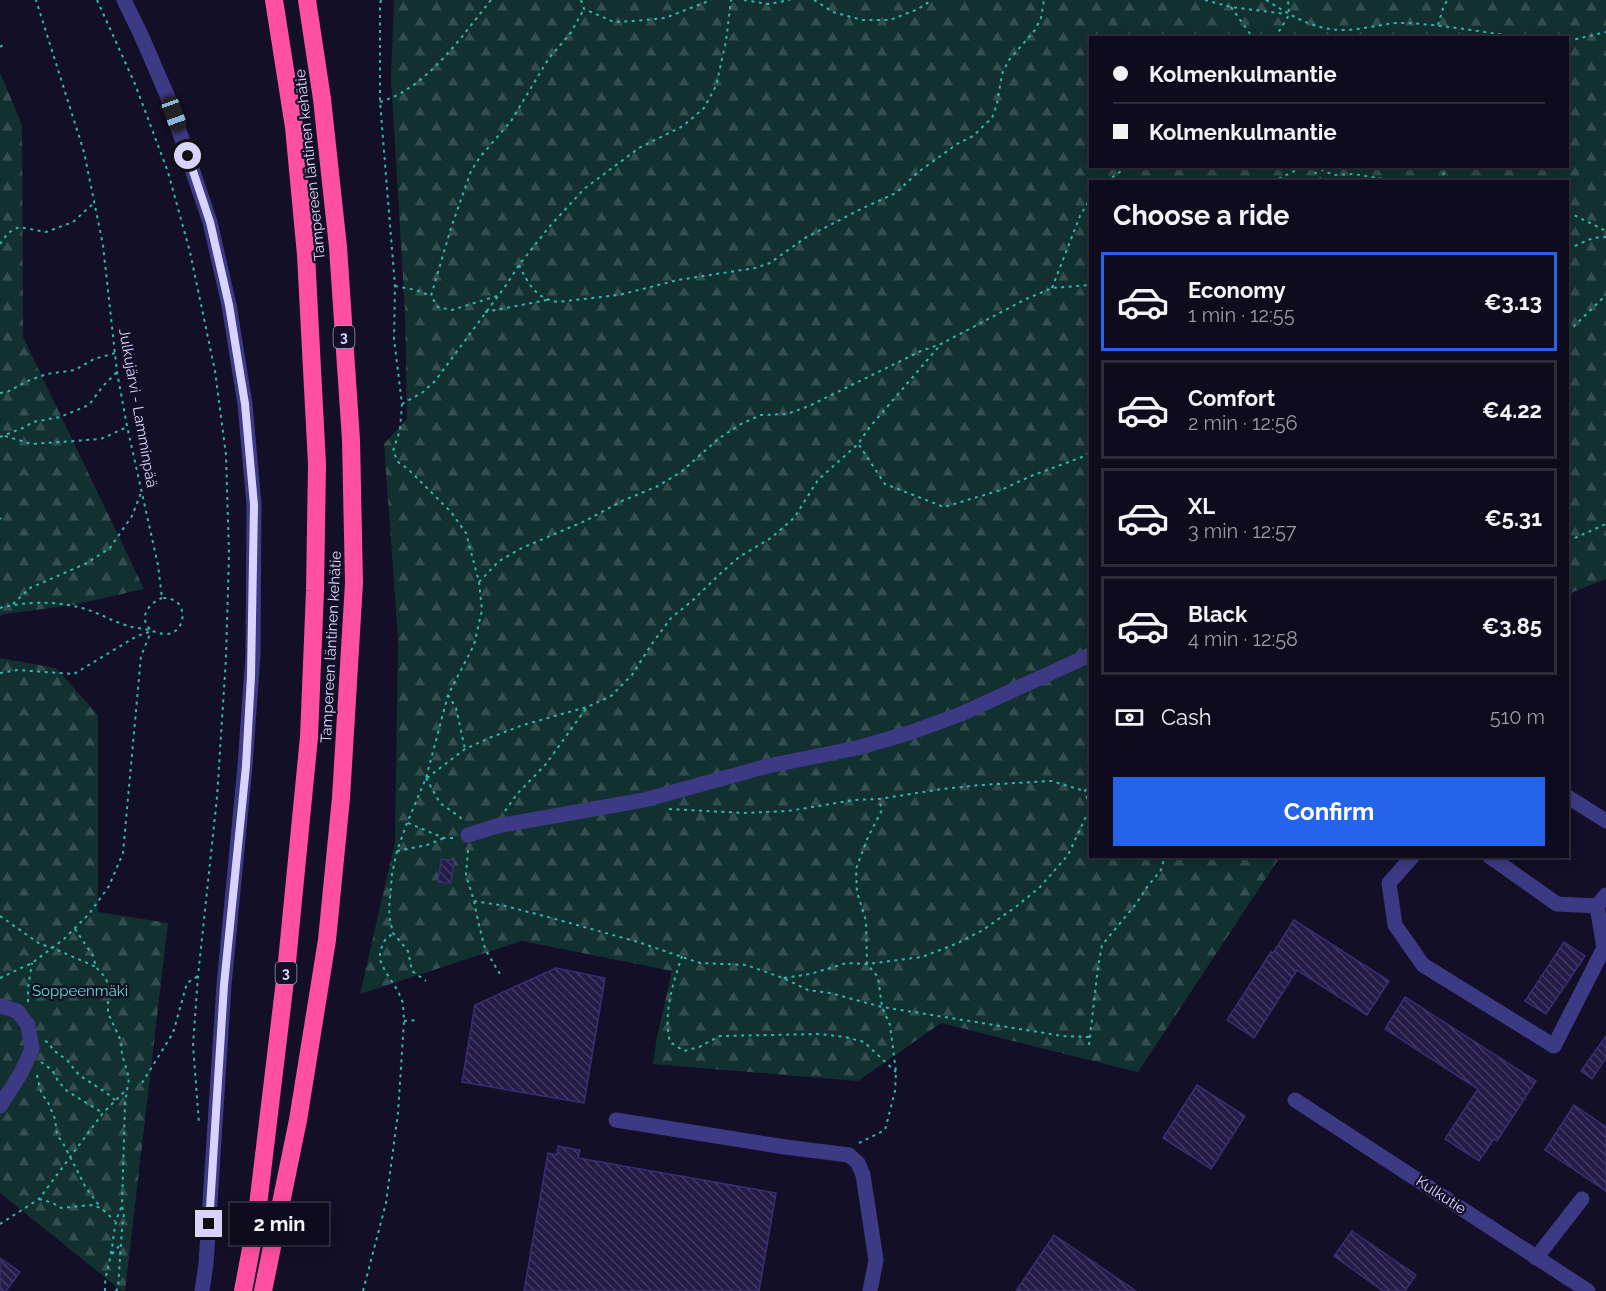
<!DOCTYPE html>
<html lang="en">
<head>
<meta charset="utf-8">
<style>
	:root { --surface:#0e0b1c; --page:#171425; --text:#f1f3f6; --muted:#9b9ba3; --line:#2e2b3b; --accent:#2563eb }
	body { margin:0; font-family:Raleway,sans-serif; background:var(--page); color:var(--text); height:100vh; display:flex; flex-direction:column; font-size:22px; white-space:nowrap }
	* { box-sizing:border-box; margin:0 }
	p { font-size:20px; color:var(--muted) }
	.icon { flex:none; width:33px; height:33px; fill:none; stroke:currentColor; stroke-width:2; stroke-linecap:round; stroke-linejoin:round }
	.map { position:relative; flex:1; overflow:hidden }
	.drawer { position:absolute; left:1089px; top:180px; width:480px; height:678px; display:flex; flex-direction:column; background:var(--surface); border-radius:0px; box-shadow:0 3px 15px #0003,0 0 0 2px var(--line) }
	.drawer>* { flex:none }
	.hud { position:absolute; left:1089px; top:36px; width:480px; height:132px; border-radius:0px; box-shadow:0 3px 15px #0003,0 0 0 2px var(--line); display:grid; align-content:center; height:132px; padding:0 24px; background:var(--surface) }
	.end { position:absolute; width:27px; height:27px; margin:-14px; border:8px solid #d9d4ff; background:#111; box-shadow:0 0 0 3px #111 }
	.from { border-radius:50% }
	.bubble { position:absolute; height:42px; border-radius:0px; background:var(--surface); box-shadow:0 3px 15px #0003,0 0 0 2px var(--line); font-size:20px; font-weight:700; line-height:42px; text-align:center }
	.car { position:absolute; width:18px; height:36px; margin:-18px -9px; border-radius:8px; box-shadow:0 0 4px 2px #0007; background:linear-gradient(#222 24%,#8ab4d8 0 40%,#222 0 76%,#8ab4d8 0 86%,#222 0) }
	.hud b { display:flex; align-items:center; gap:21px; height:57px; font-size:22px }
	.hud b+b { border-top:2px solid var(--line) }
	.hud i { width:15px; height:15px; background:var(--text) }
	ul { padding:0; list-style:none }
	li { display:flex; align-items:center; gap:18px; height:99px; margin:0 12px 9px; padding:0 12px; border:3px solid var(--line); border-radius:0px }
	li div { flex:1 }
	li b { display:block; font-size:22px }
	li em { font-style:normal; font-weight:700 }
	li.on { border-color:var(--accent) }
	li>.icon { width:54px; height:54px; stroke-width:1.5 }
	h2 { padding:0 24px; font-size:27px; line-height:72px }
	.pay { display:flex; align-items:center; gap:15px; height:66px; padding:0 24px; font-size:22px }
	.pay p { margin-inline-start:auto }
	.button { display:flex; gap:12px; margin-top:auto; padding:12px 24px }
	.button a { flex:1; height:69px; border-radius:0px; background:var(--accent); color:#fff; font-size:24px; font-weight:700; line-height:69px; text-align:center }
	.map>svg:first-child { display:block }
	.forest { fill:url(#forest-firs); fill-rule:evenodd }
	.building { fill:url(#building-back-hatch); stroke:#3b2d73; stroke-width:1.5 }
	.lines { fill:none; stroke-linecap:round; stroke-linejoin:round }
	.path { stroke:#2fb8b0; stroke-width:2; stroke-dasharray:3 4.5; stroke-linecap:butt }
	.minor { stroke:#3d3a85; stroke-width:15 }
	.highway { stroke:#ff4fa3; stroke-width:18 }
	.route { stroke:#d9d4ff; stroke-width:8 }
	.labels { text-anchor:middle; dominant-baseline:central; stroke-width:4.5; stroke-linejoin:round; paint-order:stroke }
	.shield { fill:#130f26; stroke:#9e99be; stroke-width:1.5 }
	.shield-label { font-size:14px; font-weight:bold; fill:#d9d4ff }
	.street-label { font-size:15px; fill:#d9d4ff; stroke:#130f26 }
	.park-label { font-size:15px; fill:#5fe0c0; stroke:#130f26 }
</style>
</head>
<body>
<div class="map">
<svg width="1606" height="1291" viewBox="0 0 1606 1291">
	<defs>
		<pattern id="forest-firs" width="22" height="20" patternUnits="userSpaceOnUse" patternTransform="scale(1.5)"><rect width="22" height="20" fill="#12302f"/><path d="M5 1l3.5 6h-7zM16 11l3.5 6h-7z" fill="#344d4e"/></pattern>
		<pattern id="building-back-hatch" width="6" height="6" patternUnits="userSpaceOnUse" patternTransform="scale(1.5)"><rect width="6" height="6" fill="#241b47"/><path d="M-1 5l2 2M0 0l6 6M5-1l2 2" fill="none" stroke="#433b63"/></pattern>
	</defs>
	<rect width="100%" height="100%" fill="#130f26"/>
	<path class="forest" d="M394 0H1606V579L1568 594V182H1090V856L1280 857 1138 1072 941 1023 858 1081 653 1064 657 1037 672 971 522 941 360 994 395 842 398 638 384 444 407 419 405 311 391 79ZM1090 38H1568V166H1090Z
		M0 72 22 125 23 337 144 589 73 605 5 614 0 616Z
		M0 658 56 668 98 715V912L168 923 125 1291H122L0 1193Z"/>
	<path class="building" d="M441 859 454 861 451 883 438 882Z
		M1294 920 1389 981 1367 1015 1297 970 1254 1038 1227 1020 1271 952 1273 953Z
		M1564 942 1585 956 1546 1014 1525 1001Z
		M556 968 605 978 584 1103 462 1082 475 1005Z
		M1405 997 1536 1081 1497 1141 1494 1139 1479 1161 1445 1139 1478 1089 1385 1029Z
		M1606 1036V1058L1592 1079 1581 1071Z
		M1197 1085 1245 1116 1211 1169 1163 1138Z
		M1574 1105 1606 1127V1191L1545 1150Z
		M558 1146 580 1150 578 1158 776 1193 759 1291H524L548 1153 557 1155Z
		M1352 1231 1416 1275 1405 1291H1383L1334 1256Z
		M1054 1235 1136 1291H1016Z
		M0 1258 20 1272 6 1291H0Z"/>
	<g class="lines">
		<path class="path" d="M97 0 135 84 168 172 190 252 215 371 226 455 229 554 226 658 217 797 198 976 193 1045 199 1124
			M381 0 380 4V102L395 286 394 339 402 404 400 430 393 451 398 462 408 469 451 512 466 533 479 582 482 610 474 645 448 695 426 778 407 823 397 851 392 874 389 909 390 920 393 933 408 951 412 971 426 981
			M581 0 584 9 614 22 633 21 665 18 711 0
			M744 0 768 4 790 0
			M814 0 833 12 862 20H890L918 9 932 0
			M1205 0 1231 7 1286 14
			M1266 0C1292 16 1315 31 1347 30 1367 29 1387 22 1407 23 1447 25 1487 33 1527 38
			M1231 7 1253 38
			M1438 25 1444 5 1448 0
			M1275 38 1289 15 1288 0
			M1568 41 1606 32
			M0 47 3 45
			M380 102C427 88 461 37 491 0
			M1310 166 1323 182
			M1314 166 1333 175 1353 174 1403 182
			M1106 182 1121 171 1132 166
			M1272 182 1305 166
			M1440 182 1447 166
			M1568 212 1606 231
			M0 244 8 233 19 227 46 232 73 222 95 202
			M1568 249 1593 238 1606 237
			M519 265C528 283 535 298 557 302L619 295 678 280 755 268 770 263 805 238 863 208 896 193 917 173 957 144 973 136 992 118 997 104 1002 74 1009 60 1035 30 1041 18 1044 0
			M395 286 416 290 431 296
			M1052 288 1080 216 1090 199
			M497 296 452 310 438 307 431 296 451 228 471 171 480 157 511 121 549 58 570 34 584 9
			M485 312 547 300
			M1568 332 1606 295
			M0 393 7 392 30 380 47 374 75 370 94 359 115 353
			M402 404 423 392 435 381 507 284 519 265 550 226 584 189 639 148 683 126 704 108 716 86 726 41 731 0
			M5 436 32 444 101 439 127 427
			M0 437 23 428 33 422 60 417 89 405 103 386 117 372
			M859 445 885 484 944 507 1001 490 1031 476 1082 457 1090 452
			M0 518 1 519
			M1568 541 1606 524
			M479 582 499 561 522 548 585 521 622 501 658 486 681 472 718 439 741 424 761 415 787 414 809 406 921 351 941 344 1026 299 1052 288 1090 285
			M13 604 30 588 87 563 110 548 132 516 141 493
			M0 608C26 601 56 601 82 608 97 612 110 620 125 625 133 628 143 628 152 631 156 632 160 634 165 634 178 635 186 620 181 608 178 600 170 598 162 598L158 565 127 426 117 372 103 245 84 152 36 0
			M150 629C138 617 149 603 162 598
			M0 673 17 670 74 674 137 636 149 632
			M448 695 456 708 465 749
			M426 778 440 803 460 817 462 821
			M427 778 465 749 489 738 523 725 587 707 611 696 632 675 651 645 671 618 692 601 722 572 739 557 771 538 794 518 818 480 858 444 869 428 941 344
			M669 809 744 813 788 811 854 800 879 799 942 789 981 785 1051 781 1085 791
			M505 811 517 794 546 764 587 707
			M408 823 444 838H453
			M468 850 466 875 474 901 478 921 485 949 500 974
			M397 851 427 845 444 838
			M474 901 505 906 548 917 638 942 700 963 746 965 783 978 808 990 830 993 882 1007 1063 1036 1089 1037
			M0 916 40 944 53 948 96 967
			M75 929 93 956 96 967 105 977 108 984 110 990 108 1003V1013L121 1041 122 1054 129 1078 125 1103 122 1206 124 1214 122 1229 118 1288 116 1291
			M682 956C673 984 663 1012 670 1042L684 1051 699 1047 720 1036 820 1034 845 1037 864 1042 896 1072
			M0 978 32 963 64 939 89 914 109 886 123 853 141 656 151 632
			M784 978 810 974 847 963 867 964 922 957 958 943 983 930 1017 906 1040 887 1068 855 1090 808 1085 791 1090 781
			M28 1002V988L32 963
			M404 1021 418 1020
			M45 1041 49 1043 53 1050 67 1060 79 1075 108 1094 115 1100
			M1089 1045 1098 967 1102 945 1136 904 1147 887 1161 870 1165 856
			M41 1062 52 1070 58 1081 67 1091 103 1113
			M37 1075 40 1089 43 1096 47 1100 55 1119 57 1135 63 1143 86 1188 101 1208
			M142 1083 173 1033 187 983 198 976
			M859 1143 885 1130 895 1091 896 1072 890 1025 882 1007 878 977 867 964 866 921 857 892 856 869 868 837 882 810 879 799
			M39 1199 53 1203 61 1208 91 1205 101 1208 115 1221
			M0 1224 39 1199 103 1113 126 1090
			M112 1254 120 1245
			M105 1291C104 1278 109 1266 111 1253 115 1233 113 1224 122 1206
			M363 1291 386 1203 398 1113 404 1021 403 1003 398 991 385 971 380 960V951L385 940 393 933"/>
		<path class="minor" d="M124 0 141 35 167 95 210 222 229 305 245 404 254 505 253 654 245 766 224 985 206 1264 202 1291
			M1568 797 1606 821
			M468 835 497 826 644 800 768 766 857 748 909 733 961 714 1090 655
			M1413 856 1389 883 1395 925 1423 965 1554 1046 1604 948 1597 906 1606 895
			M1489 856 1557 904 1597 906
			M0 1006 17 1011 28 1025 32 1049 21 1073 0 1106
			M1295 1100 1588 1291
			M616 1120 785 1147 849 1155 858 1163 863 1175 876 1260 870 1291
			M1536 1258 1582 1199"/>
		<path class="highway" d="M243 1291 256 1222 286 972 309 737 315 591 317 464 306 255 294 127 274 0
			M263 1291 298 1120 327 940 341 798 354 583 351 440 338 247 322 99 307 0"/>
	</g>
	<g class="lines">
		<path class="route" d="M188 156 210 222 229 305 245 404 254 505 251 676 246 766 224 985 209 1224"/>
	</g>
	<g class="labels">
		<g class="shield">
			<rect x="333.5" y="326" width="21" height="22" rx="4.5"/>
			<rect x="275.5" y="962" width="21" height="22" rx="4.5"/>
		</g>
		<g class="shield-label">
			<text x="344" y="337">3</text>
			<text x="286" y="973">3</text>
		</g>
		<g class="street-label">
			<text transform="translate(310 165) rotate(-96)">Tampereen läntinen kehätie</text>
			<text transform="translate(138 408) rotate(80)">Julkujärvi - Lamminpää</text>
			<text transform="translate(331 647) rotate(-87)">Tampereen läntinen kehätie</text>
			<text transform="translate(1441 1195) rotate(33)">Kulkutie</text>
		</g>
		<g class="park-label">
			<text x="80" y="991">Soppeenmäki</text>
		</g>
	</g>
</svg>
<i class="end from" style="left:188px;top:156px"></i>
<i class="end" style="left:209px;top:1224px"></i>
<div class="bubble" style="left:230px;top:1203px;width:99px">2 min</div>
<i class="car" style="left:174px;top:114px;rotate:160deg"></i>
<div class="hud">
<b><i class="from"></i>Kolmenkulmantie</b>
<b><i></i>Kolmenkulmantie</b>
</div>
<section class="drawer">
<h2>Choose a ride</h2>
<ul>
<li class="on"><svg class="icon" aria-label="car" viewBox="0 0 24 24"><path d="M5 17H2v-5l4-1 3-4h7l3 4 3 1v5h-3M9 17h6M6 11h13"/><circle cx="7" cy="17" r="2"/><circle cx="17" cy="17" r="2"/></svg><div><b>Economy</b><p>1 min · 12:55</p></div><em>€3.13</em></li>
<li><svg class="icon" aria-label="car" viewBox="0 0 24 24"><path d="M5 17H2v-5l4-1 3-4h7l3 4 3 1v5h-3M9 17h6M6 11h13"/><circle cx="7" cy="17" r="2"/><circle cx="17" cy="17" r="2"/></svg><div><b>Comfort</b><p>2 min · 12:56</p></div><em>€4.22</em></li>
<li><svg class="icon" aria-label="car" viewBox="0 0 24 24"><path d="M5 17H2v-5l4-1 3-4h7l3 4 3 1v5h-3M9 17h6M6 11h13"/><circle cx="7" cy="17" r="2"/><circle cx="17" cy="17" r="2"/></svg><div><b>XL</b><p>3 min · 12:57</p></div><em>€5.31</em></li>
<li><svg class="icon" aria-label="car" viewBox="0 0 24 24"><path d="M5 17H2v-5l4-1 3-4h7l3 4 3 1v5h-3M9 17h6M6 11h13"/><circle cx="7" cy="17" r="2"/><circle cx="17" cy="17" r="2"/></svg><div><b>Black</b><p>4 min · 12:58</p></div><em>€3.85</em></li>
</ul>
<div class="pay"><svg class="icon" aria-label="cash" viewBox="0 0 24 24"><path d="M3 7h18v10H3z"/><circle cx="12" cy="12" r="2"/></svg>Cash<p>510 m</p></div>
<div class="button"><a>Confirm</a></div>
</section>
</div>
</body>
</html>
